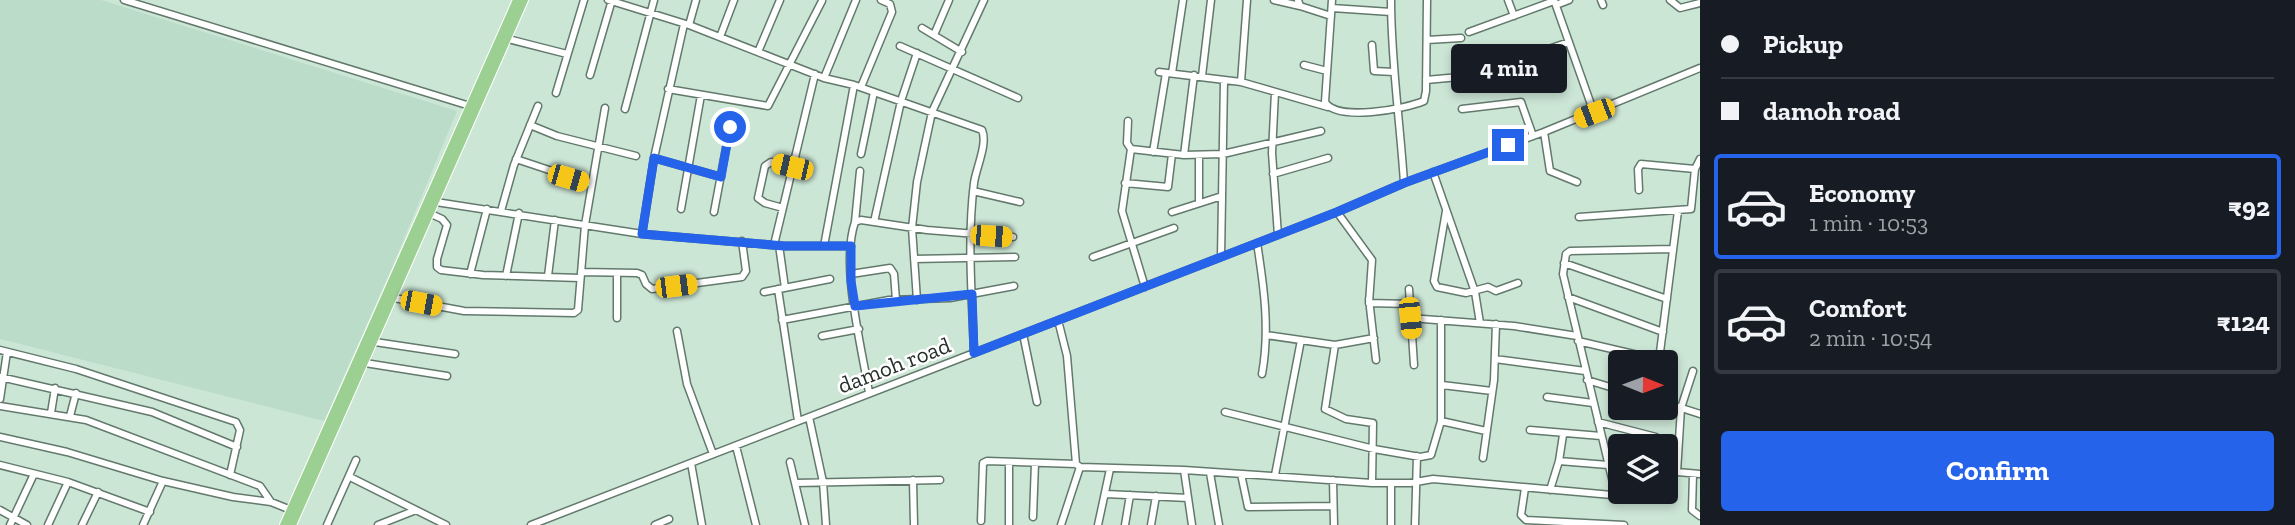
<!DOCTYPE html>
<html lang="en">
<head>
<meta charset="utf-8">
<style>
	:root { --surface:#171b24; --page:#242831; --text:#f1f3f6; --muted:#9ea1a6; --line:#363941; --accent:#2563eb }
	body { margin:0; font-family:"Zilla Slab",serif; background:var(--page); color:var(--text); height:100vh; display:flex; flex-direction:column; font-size:26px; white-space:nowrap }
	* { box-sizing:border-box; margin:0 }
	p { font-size:23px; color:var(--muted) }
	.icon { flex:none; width:38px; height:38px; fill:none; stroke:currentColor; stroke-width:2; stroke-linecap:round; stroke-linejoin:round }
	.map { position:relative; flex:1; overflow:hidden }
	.side { display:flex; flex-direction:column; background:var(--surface); width:595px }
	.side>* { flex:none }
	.top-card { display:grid; align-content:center; height:154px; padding:0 21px; background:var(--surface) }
	.needle { width:46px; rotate:91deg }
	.buttons { position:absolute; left:1608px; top:350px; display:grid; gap:14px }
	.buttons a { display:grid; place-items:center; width:70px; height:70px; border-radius:7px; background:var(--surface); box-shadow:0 4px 10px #0003; font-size:35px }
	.end { position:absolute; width:32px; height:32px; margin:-16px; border:9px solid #2563eb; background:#fff; box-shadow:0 0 0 4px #fff }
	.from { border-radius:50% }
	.bubble { position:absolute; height:49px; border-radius:7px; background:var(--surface); box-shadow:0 4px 10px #0003; font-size:23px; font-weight:800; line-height:49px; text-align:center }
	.car { position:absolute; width:21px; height:42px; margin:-21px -10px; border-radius:9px; box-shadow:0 0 5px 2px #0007; background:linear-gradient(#f5c518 24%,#345 0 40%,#f5c518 0 76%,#345 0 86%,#f5c518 0) }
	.top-card b { display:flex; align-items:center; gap:24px; height:66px; font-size:26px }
	.top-card b+b { border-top:2px solid var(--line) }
	.top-card i { width:18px; height:18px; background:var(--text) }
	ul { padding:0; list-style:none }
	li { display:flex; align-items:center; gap:21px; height:105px; margin:0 14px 10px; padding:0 7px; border:4px solid var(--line); border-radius:7px }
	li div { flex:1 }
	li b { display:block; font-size:26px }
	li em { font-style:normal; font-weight:800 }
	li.current { border-color:var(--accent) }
	li>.icon { width:63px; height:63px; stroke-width:1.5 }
	.cta { display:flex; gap:14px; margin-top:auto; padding:14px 21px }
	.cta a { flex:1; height:80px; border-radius:7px; background:var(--accent); color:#fff; font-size:28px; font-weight:800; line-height:80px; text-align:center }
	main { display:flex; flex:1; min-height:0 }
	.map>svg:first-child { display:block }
	.built { fill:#bbdcc8 }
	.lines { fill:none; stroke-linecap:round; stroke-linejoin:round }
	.minor-casing { stroke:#62796c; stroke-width:9 }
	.major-casing { stroke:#fff; stroke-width:10 }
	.minor { stroke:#fff; stroke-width:6 }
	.major { stroke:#9cd092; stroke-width:8 }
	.route { stroke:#2563eb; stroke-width:9 }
	.labels { text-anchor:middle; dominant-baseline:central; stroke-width:5; stroke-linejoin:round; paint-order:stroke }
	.street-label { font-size:23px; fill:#252f29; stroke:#fff }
</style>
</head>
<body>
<main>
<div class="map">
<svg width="1700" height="525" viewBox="0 0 1700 525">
	<rect width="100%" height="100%" fill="#cce6d6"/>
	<path class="built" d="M0 0H101L457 111 393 265 324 421 0 339Z"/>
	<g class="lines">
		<defs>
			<path id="minor" d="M124 0 470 106
				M608 0 689 25 824 78 854 85 982 130C988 144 976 168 974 183 967 239 972 296 974 353
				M1274 0 1300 6
				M1298 0 1300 6 1331 16
				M1332 0 1325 102C1337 122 1405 109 1424 101L1426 91 1427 0
				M1391 0C1391 61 1400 121 1404 183
				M1508 0 1514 16
				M1554 0 1594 113
				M1601 0 1603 5
				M1670 0 1680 8 1700 3
				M1556 5 1569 0
				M1332 8 1391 12
				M689 25 696 0
				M922 28 962 52
				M1469 32 1554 1
				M934 35 949 0
				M720 37 734 0
				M508 39 567 54
				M1427 40 1461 38
				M1372 45 1374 71 1394 72
				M900 46 1018 98
				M758 52 780 0
				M1304 65 1327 71
				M1159 72 1241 82 1328 107
				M1172 73 1183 0
				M590 75 612 0
				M1202 76 1211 0
				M824 78 856 0
				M1426 80 1470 76 1569 42
				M1241 82 1247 0
				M861 87 892 12 890 4 881 0
				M668 89 768 106 822 1
				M1275 92 1272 153 1278 235
				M556 93 584 0
				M625 109 654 0
				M1462 109 1521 102 1533 136
				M1128 121 1127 143 1131 149 1184 155 1223 154 1321 131
				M530 125 557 136 636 156
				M1544 132 1550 171 1577 182
				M1131 149 1122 211 1145 287
				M1153 152 1166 73
				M861 154 874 92
				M1184 155 1194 75
				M1199 155V203
				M654 158 721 177
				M516 159 591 184
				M1433 172 1475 292 1480 323
				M1273 174 1328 158
				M1125 183 1168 187 1172 154
				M1639 190 1638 169 1641 164 1695 169
				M973 191 1020 202
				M436 202 642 234 784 246H851
				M783 208 765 203 758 198 765 166 771 162 792 167
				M681 209 701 95
				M501 211 514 165 538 106
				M1446 211 1434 281 1437 287 1466 293 1488 287 1496 291 1518 283
				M714 212 730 127
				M1172 212 1222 196
				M1337 212 1372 260 1369 303 1409 304
				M431 214 442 219 447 225 437 259V267L441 270 483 275 580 278
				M1579 217 1691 209 1695 169 1700 159
				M855 222 860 171
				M874 222 901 101 917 53
				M642 234 654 158 684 24
				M1257 243C1264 287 1270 330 1262 374
				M774 245 815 74
				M779 245 785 288
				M824 246 854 85
				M1093 257 1174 228
				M1221 257 1224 80
				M914 259 1015 257
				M1564 263 1667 299
				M581 272 637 273 642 275 646 284 652 289 742 277 746 271 742 241
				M470 274 487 209
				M851 274 890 268 894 274 896 300
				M506 276 519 213
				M548 276 555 220
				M778 289 798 421
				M1409 289 1414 365
				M764 292 830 279
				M1568 297 1663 332
				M394 298 464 311 574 313 578 310 585 225 605 108
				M1369 299 1376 360
				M917 300 912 228 917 182 932 112 984 0
				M617 318V273
				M1410 318 1514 326 1577 336
				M782 320 889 300 950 298 1014 286
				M1058 320 1067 356 1076 464 1080 467 1184 470 1192 525
				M1441 320V421L1486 431
				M677 331 687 384 713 454
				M1023 334 1037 402
				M1266 335 1335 345 1374 338
				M822 336 859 329
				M1578 341 1659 360 1678 211
				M375 342 455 354
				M1335 345 1325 409 1346 419 1373 423 1372 483
				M0 350 76 369 236 422 240 430 230 475
				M1495 359 1585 371
				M365 363 447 376
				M0 377 152 412 237 447
				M1587 380 1620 390
				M1442 385 1492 391
				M869 393C862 348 840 265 855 222L861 220 927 230 1013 237
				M1547 397 1593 403
				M0 399 7 352
				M1666 403 1700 414
				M0 406 86 420 260 486 271 502
				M1225 412 1374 449 1420 457 1431 455 1441 421
				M51 413 55 388
				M70 416 76 393
				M809 417 823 482 826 525
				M1598 422 1656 437
				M1530 430 1601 436
				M0 437 67 452 163 481 233 497 271 502 291 510
				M736 446 756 525
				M1483 458 1494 380 1496 324
				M1559 461 1563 435
				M790 462 805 525
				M691 463 702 525
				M0 465 68 482 150 512
				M1184 470 1372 483H1410L1433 479 1612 495 1614 487 1563 274 1566 254 1570 251 1673 249
				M1666 471 1700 474
				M1677 472 1681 408 1693 371
				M1210 473 1219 525
				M1241 474 1248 507 1333 506
				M1693 474 1692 510 1700 516
				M1275 475 1301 340
				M350 477 446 525
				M913 480 914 525
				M1333 480 1334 525
				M795 483 940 480
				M1525 488 1521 515 1526 520 1624 525
				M1550 490 1559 461 1620 466
				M1106 494 1188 498
				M0 510 27 525
				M1033 517 1035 463
				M981 521 983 463 987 461 1076 464
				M10 525 34 474
				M48 525 68 482
				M82 525 98 492
				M143 525 163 481
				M327 525 356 460
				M378 525 416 510
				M531 525 1337 212 1404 183 1544 132 1700 68
				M655 525 669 519
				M1009 525V462
				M1061 525 1080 467
				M1098 525 1110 469
				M1125 525 1130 495
				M1151 525 1156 496
				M1391 525V483
				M1415 525 1417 456"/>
			<path id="major" d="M284 525 517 0
				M292 525 524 0"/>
		</defs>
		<use href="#minor" class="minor-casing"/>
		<use href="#major" class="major-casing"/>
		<use href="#minor" class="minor"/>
		<use href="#major" class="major"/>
	</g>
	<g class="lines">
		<path class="route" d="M730 127 721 177 654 158 642 234 784 246H851V281L855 306 972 294 974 353 1337 212 1404 183 1508 145"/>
	</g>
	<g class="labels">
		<g class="street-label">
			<text transform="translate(894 365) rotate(-21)">damoh road</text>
		</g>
	</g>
</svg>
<div class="buttons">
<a><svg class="needle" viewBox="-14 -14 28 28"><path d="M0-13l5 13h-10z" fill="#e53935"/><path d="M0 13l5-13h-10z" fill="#9ea1a6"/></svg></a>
<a><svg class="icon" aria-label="layers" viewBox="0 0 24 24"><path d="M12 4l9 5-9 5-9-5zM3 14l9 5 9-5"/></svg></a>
</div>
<i class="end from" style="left:730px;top:127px"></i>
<i class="end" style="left:1508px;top:145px"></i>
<div class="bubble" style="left:1451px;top:44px;width:116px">4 min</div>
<i class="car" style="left:1594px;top:113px;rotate:249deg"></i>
<i class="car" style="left:792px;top:167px;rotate:283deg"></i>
<i class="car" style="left:568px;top:178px;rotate:106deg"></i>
<i class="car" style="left:991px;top:236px;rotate:94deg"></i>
<i class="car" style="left:676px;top:286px;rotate:83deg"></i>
<i class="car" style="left:421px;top:303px;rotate:101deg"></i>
<i class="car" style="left:1410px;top:318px;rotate:175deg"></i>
</div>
<section class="side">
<div class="top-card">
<b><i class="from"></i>Pickup</b>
<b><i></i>damoh road</b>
</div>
<ul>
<li class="current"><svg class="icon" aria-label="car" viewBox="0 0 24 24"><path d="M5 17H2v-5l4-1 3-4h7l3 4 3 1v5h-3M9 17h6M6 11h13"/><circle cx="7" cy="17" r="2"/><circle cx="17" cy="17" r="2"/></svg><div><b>Economy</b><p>1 min · 10:53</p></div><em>₹92</em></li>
<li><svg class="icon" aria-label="car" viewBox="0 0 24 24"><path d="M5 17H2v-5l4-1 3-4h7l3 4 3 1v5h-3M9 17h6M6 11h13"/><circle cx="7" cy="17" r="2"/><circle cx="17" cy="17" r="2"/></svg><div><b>Comfort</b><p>2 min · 10:54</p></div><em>₹124</em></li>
</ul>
<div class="cta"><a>Confirm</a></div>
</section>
</main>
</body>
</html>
